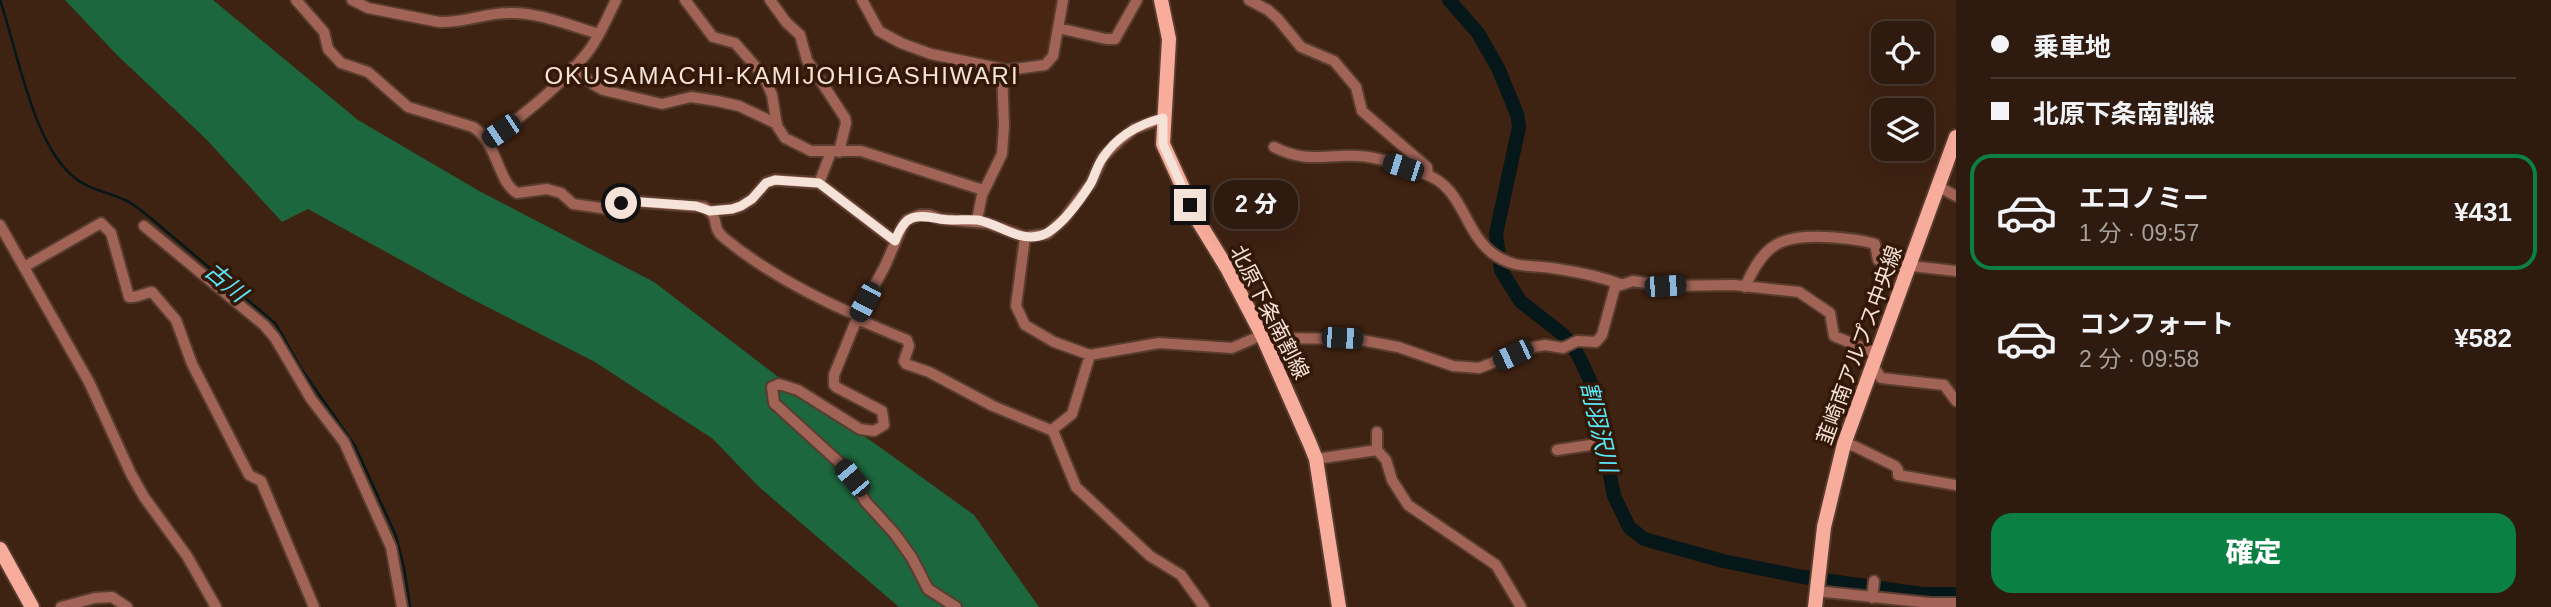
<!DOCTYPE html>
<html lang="ja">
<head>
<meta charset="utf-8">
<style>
	:root { --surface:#2e1a0e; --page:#3a271c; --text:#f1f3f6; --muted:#a7a19e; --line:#49382e; --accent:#0b8043 }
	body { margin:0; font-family:Helvetica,"Noto Sans JP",sans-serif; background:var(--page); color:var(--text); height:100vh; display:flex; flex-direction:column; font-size:26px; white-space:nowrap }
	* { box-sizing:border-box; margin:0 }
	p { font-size:23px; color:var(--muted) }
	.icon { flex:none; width:38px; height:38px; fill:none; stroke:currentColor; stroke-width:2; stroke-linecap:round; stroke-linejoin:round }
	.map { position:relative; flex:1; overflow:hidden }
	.side { display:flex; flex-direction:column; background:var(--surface); width:595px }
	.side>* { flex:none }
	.banner { display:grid; align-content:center; height:154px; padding:0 35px; background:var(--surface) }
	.controls { position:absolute; left:1871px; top:21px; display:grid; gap:14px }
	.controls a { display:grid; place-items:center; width:63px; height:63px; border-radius:14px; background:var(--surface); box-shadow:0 7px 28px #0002,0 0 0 2px var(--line); font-size:35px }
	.end { position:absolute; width:32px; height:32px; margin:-16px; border:9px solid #f5e2d8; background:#111; box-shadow:0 0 0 4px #111 }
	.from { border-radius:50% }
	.bubble { position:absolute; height:49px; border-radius:21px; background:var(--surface); box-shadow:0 7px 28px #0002,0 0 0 2px var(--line); font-size:23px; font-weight:800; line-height:49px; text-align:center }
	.car { position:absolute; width:21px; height:42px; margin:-21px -10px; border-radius:9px; box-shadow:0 0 5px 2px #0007; background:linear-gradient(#222 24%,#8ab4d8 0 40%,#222 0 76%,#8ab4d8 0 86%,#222 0) }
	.banner b { display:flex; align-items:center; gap:24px; height:66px; font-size:26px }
	.banner b+b { border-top:2px solid var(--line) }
	.banner i { width:18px; height:18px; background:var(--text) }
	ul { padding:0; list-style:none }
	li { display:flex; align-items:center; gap:21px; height:116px; margin:0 14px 10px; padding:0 21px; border:4px solid transparent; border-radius:21px }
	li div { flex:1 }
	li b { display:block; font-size:26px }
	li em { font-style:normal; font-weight:800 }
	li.selected { border-color:var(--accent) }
	li>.icon { width:63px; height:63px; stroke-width:1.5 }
	.button { display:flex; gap:14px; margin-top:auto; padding:14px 35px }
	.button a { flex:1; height:80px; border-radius:21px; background:var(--accent); color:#fff; font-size:28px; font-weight:800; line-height:80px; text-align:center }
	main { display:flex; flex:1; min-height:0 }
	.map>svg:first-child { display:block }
	.built { fill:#482612 }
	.forest { fill:#1c673e }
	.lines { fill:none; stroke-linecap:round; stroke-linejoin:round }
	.stream { stroke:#051719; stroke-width:2.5 }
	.river { stroke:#051719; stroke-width:14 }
	.minor-casing { stroke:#583d2e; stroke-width:14 }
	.major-casing { stroke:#583d2e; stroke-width:18 }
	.minor { stroke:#a06356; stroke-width:10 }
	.major { stroke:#f8ac9b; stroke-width:14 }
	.route { stroke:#f5e2d8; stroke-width:9 }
	.labels { text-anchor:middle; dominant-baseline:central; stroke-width:7; stroke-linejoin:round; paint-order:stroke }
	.street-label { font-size:21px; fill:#f5e2d8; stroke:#331808 }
	.water-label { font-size:23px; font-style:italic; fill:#5ae9fa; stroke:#331808 }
	.quarter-label { font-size:24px; letter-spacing:2px; fill:#f5e2d8; stroke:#331808 }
</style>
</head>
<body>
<main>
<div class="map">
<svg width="1956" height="607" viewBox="0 0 1956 607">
	<rect width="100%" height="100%" fill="#3e2212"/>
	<path class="built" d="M868 0H1057L1050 54 1039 62 1004 67 943 53 909 38 894 35 886 31Z"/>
	<path class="forest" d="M65 0H213L358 120 481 192 654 282 794 389 877 445 974 515 1039 607H899L759 487 713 439 595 362 466 296 308 209 282 222 206 139 117 55Z"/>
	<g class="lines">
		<path class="stream" d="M0 0C17 49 33 146 75 178 90 190 108 192 125 200 133 203 140 210 147 215L276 324 302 370 355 446 396 536 404 568 410 607"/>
		<path class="river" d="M1449 0 1478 33 1498 68 1517 114 1519 127 1496 234 1501 270 1520 301 1561 333 1572 344 1582 363 1593 387 1614 496 1629 527 1644 539 1723 561 1803 577 1922 594H1956"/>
		<defs>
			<path id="minor" d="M296 0 324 32 328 49 341 63 368 72 408 107 473 127C498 143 497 181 517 193L547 189 561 193 573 204 608 209 627 201 704 207C722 218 710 226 723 237 764 271 809 295 858 316
				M352 0 368 8 439 22C463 23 485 13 509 13 539 12 571 26 599 34
				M685 0 713 37 735 43 764 76 772 95 777 126 785 138 811 151H861L983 190
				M770 0 786 22 800 35 807 60 845 118 846 123 839 152
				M862 0 879 31 901 43 931 54 1008 70 1045 65 1053 56 1063 0
				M1249 0 1268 10 1278 19 1301 47 1334 61 1356 87 1362 111 1427 167 1428 175
				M1058 28 1106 39H1115L1137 0
				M573 67 594 85 603 90 662 104 691 97 717 101 739 106 777 124
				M487 141C520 118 561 85 587 53 599 38 607 18 616 0
				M1274 147C1308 164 1323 154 1358 156 1380 157 1403 166 1425 174 1463 187 1463 230 1492 253 1515 270 1532 264 1558 269 1578 272 1601 277 1620 284
				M819 183 831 152
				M1939 187 1956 196
				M710 211 732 209 741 206 752 199 766 183 775 180 819 183 895 241
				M977 220 982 195 1002 154 1004 126 1002 69
				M0 225 89 382 131 474 144 497 187 556 216 607
				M144 226 264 325 275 338 311 399 344 442 391 547 402 607
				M1025 237 1016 306 1025 325 1054 342 1090 355 1159 343 1232 348 1262 335
				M24 267 101 223 111 233 129 297C137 298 144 293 152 292L176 320 192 364 249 475 261 481 314 607
				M1745 287C1764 244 1780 235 1826 237 1843 238 1859 239 1875 244L1878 260 1884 263 1956 271
				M857 319 907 340 909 346 904 361 906 364 929 372 993 406 1053 431 1076 487 1150 556 1181 575 1204 607
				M1263 338 1356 339 1398 347 1453 366 1479 368 1534 347 1545 345 1563 348 1577 341 1596 342 1602 335 1615 287 1633 281 1665 286 1734 285 1799 292 1830 313 1834 336 1876 353
				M1872 364 1881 378 1944 385 1956 401
				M1052 430 1072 414 1090 355
				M1377 432V450
				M1844 444 1854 446 1895 466 1898 470V475L1956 485
				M1557 450 1597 444
				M1316 459 1377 450 1386 460 1392 480 1408 505 1496 565 1521 607
				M1816 591 1930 603H1956
				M1872 598 1874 581
				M61 607 95 598 112 597 127 607
				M956 607 928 589 912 558 895 534 865 501 852 478 841 464 774 403 772 387 779 384 798 390 860 429 874 431 884 425 882 411 836 387 834 385V375L858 316 885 266 902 227 907 220 920 215H929L941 219 987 223 1025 237 1047 234 1064 219 1091 183 1103 157 1120 140 1134 129 1163 118"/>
			<path id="major" d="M1161 0 1169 39 1163 144 1197 219 1227 268 1262 335 1310 444 1316 459 1339 607
				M0 549 32 607
				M1815 607 1824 527 1844 444 1956 137"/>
		</defs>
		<use href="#minor" class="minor-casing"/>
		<use href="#major" class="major-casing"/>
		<use href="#minor" class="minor"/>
		<use href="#major" class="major"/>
	</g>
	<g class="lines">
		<path class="route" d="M621 203 627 201 696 206 710 211 732 209 741 206 752 199 766 183 775 180 819 183 895 241C905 214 915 214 940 219 953 221 966 219 978 220 999 224 1017 241 1039 236 1058 232 1081 199 1091 183 1095 175 1097 166 1102 159 1116 137 1139 124 1163 118V144L1190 205"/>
	</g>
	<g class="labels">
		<g class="street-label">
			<text transform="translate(1270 312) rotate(63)">北原下条南割線</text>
			<text transform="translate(1859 345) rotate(-70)">韮崎南アルプス中央線</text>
		</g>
		<g class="water-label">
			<text transform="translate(226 282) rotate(40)">古川</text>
			<text transform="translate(1599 427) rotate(77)">割羽沢川</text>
		</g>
		<g class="quarter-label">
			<text x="782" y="75">OKUSAMACHI-KAMIJOHIGASHIWARI</text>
		</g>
	</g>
</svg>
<div class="controls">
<a><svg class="icon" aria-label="locate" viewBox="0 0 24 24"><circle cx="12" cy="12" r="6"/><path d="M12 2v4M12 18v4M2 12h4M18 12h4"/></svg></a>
<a><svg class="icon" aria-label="layers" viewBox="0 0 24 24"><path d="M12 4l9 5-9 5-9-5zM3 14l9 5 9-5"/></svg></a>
</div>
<i class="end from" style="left:621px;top:203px"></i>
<i class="end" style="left:1190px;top:205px"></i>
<div class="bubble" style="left:1214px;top:180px;width:84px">2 分</div>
<i class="car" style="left:501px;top:131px;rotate:236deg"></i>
<i class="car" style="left:1403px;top:167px;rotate:288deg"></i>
<i class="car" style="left:1665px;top:286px;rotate:87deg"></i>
<i class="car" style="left:865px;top:302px;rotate:208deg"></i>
<i class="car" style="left:1342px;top:338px;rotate:93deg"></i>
<i class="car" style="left:1513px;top:355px;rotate:245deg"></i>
<i class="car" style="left:852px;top:478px;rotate:320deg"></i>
</div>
<section class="side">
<div class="banner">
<b><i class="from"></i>乗車地</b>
<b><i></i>北原下条南割線</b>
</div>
<ul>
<li class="selected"><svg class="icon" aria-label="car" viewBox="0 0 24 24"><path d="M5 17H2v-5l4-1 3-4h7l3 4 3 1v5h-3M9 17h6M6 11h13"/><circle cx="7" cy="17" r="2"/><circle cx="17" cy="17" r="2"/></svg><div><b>エコノミー</b><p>1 分 · 09:57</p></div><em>¥431</em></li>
<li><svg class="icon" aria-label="car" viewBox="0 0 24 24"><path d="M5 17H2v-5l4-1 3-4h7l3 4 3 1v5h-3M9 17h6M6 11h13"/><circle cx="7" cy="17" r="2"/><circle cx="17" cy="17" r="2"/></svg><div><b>コンフォート</b><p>2 分 · 09:58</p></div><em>¥582</em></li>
</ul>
<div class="button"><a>確定</a></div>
</section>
</main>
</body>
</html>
